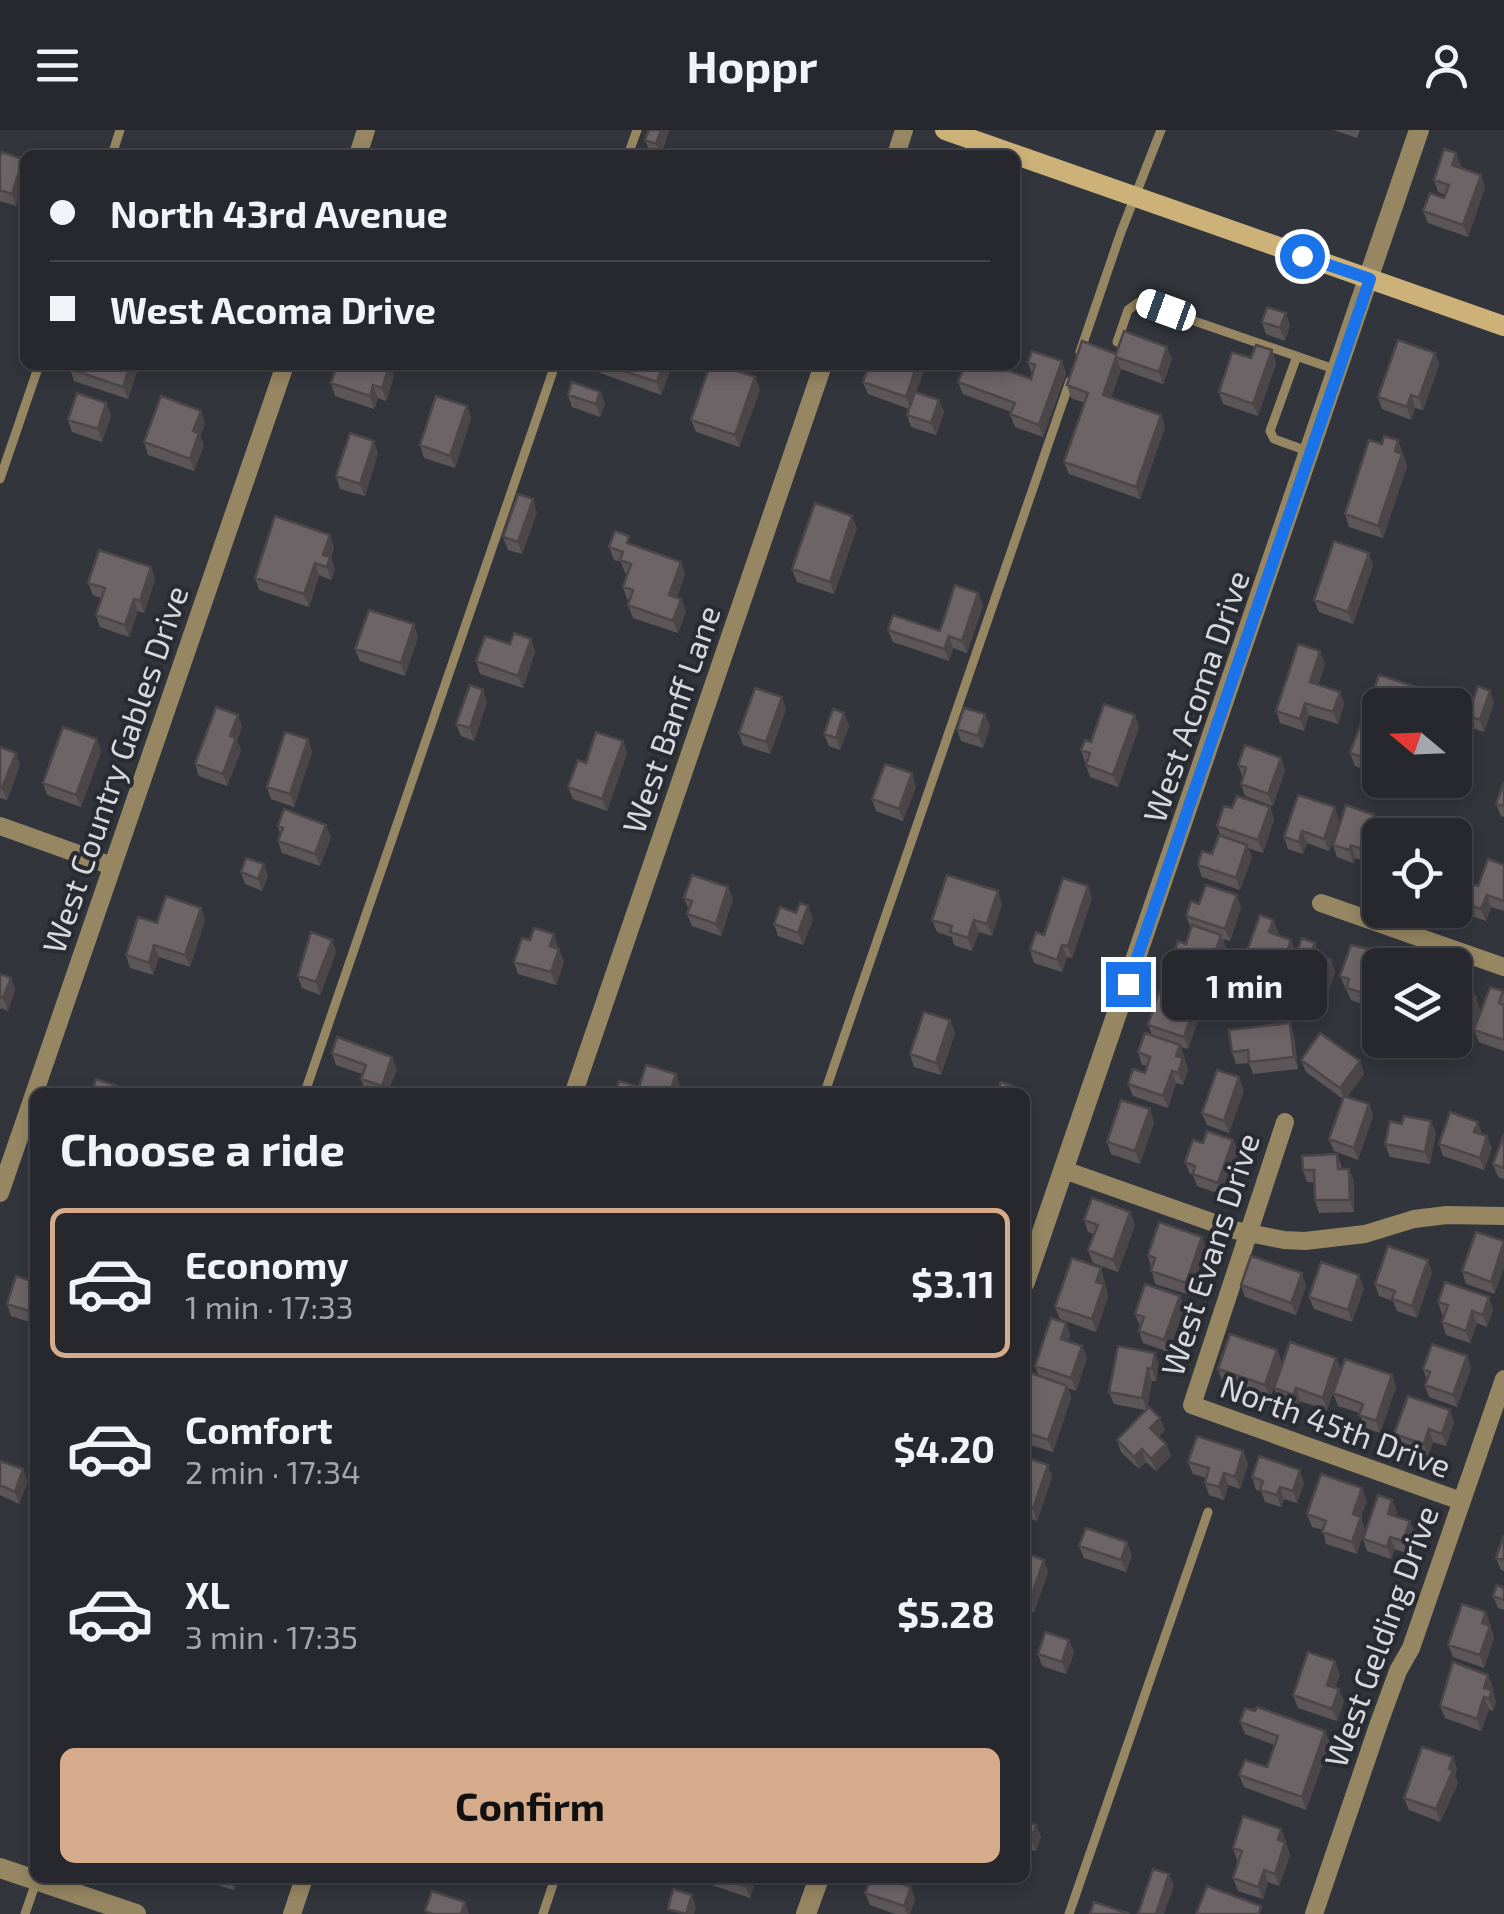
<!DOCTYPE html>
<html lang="en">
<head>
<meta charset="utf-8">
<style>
	:root { --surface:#26282d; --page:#323439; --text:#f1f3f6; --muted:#a4a6aa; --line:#424449; --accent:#d6ab8b }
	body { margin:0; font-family:"Exo 2",sans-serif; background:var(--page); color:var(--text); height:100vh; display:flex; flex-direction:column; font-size:38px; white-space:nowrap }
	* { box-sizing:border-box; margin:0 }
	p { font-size:32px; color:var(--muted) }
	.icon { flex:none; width:55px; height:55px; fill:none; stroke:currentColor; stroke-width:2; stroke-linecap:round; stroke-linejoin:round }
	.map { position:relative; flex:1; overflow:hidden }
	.details { position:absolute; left:30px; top:958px; width:1000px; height:795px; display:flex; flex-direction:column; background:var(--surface); border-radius:15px; box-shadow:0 5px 15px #0003,0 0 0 2px var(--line) }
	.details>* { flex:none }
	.top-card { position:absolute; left:20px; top:20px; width:1000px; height:220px; border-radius:15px; box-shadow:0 5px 15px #0003,0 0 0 2px var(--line); display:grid; align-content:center; height:220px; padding:0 30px; background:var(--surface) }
	.needle { width:65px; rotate:289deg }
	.buttons { position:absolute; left:1362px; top:558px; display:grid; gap:20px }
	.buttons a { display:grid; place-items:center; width:110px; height:110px; border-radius:15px; background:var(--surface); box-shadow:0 5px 15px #0003,0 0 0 2px var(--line); font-size:50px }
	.end { position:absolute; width:45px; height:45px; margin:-22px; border:12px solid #1a73e8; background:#fff; box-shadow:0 0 0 5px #fff }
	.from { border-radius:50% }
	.bubble { position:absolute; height:70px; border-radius:15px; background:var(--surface); box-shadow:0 5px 15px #0003,0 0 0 2px var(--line); font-size:32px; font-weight:700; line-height:70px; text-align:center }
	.car { position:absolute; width:30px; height:60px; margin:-30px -15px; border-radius:12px; box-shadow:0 0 8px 2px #0007; background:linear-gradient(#fff 24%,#345 0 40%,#fff 0 76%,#345 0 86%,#fff 0) }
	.top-card b { display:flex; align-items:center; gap:35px; height:95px; font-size:38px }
	.top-card b+b { border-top:2px solid var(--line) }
	.top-card i { width:25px; height:25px; background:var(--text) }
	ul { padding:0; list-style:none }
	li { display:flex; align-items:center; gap:30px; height:150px; margin:0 20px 15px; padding:0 10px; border:5px solid transparent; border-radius:15px }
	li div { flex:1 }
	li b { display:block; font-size:38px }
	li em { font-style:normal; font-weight:700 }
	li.active { border-color:var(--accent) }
	li>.icon { width:90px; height:90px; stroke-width:1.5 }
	h2 { padding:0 30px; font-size:45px; line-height:120px }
	.cta { display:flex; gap:20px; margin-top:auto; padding:20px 30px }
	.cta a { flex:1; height:115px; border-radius:15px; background:var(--accent); color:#111; font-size:40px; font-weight:700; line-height:115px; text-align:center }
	header { display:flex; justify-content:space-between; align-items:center; height:130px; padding:0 30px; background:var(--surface); font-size:45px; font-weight:700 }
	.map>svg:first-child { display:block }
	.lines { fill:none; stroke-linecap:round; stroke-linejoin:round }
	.service { stroke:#968662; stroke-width:9 }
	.minor { stroke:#968662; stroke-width:18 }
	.tertiary { stroke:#968662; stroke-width:20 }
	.secondary { stroke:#ccb278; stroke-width:20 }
	.wall { fill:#5d5659 }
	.shaded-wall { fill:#4c4648 }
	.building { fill:#6c6467; stroke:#4c4648; stroke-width:2.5 }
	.route { stroke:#1a73e8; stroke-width:12 }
	.labels { text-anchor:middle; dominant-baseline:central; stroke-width:8; stroke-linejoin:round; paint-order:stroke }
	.street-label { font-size:32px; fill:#d6d8dc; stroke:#282c32 }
</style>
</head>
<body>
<header><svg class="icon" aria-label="menu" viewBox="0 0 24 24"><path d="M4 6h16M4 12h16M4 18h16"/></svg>Hoppr<svg class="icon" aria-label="person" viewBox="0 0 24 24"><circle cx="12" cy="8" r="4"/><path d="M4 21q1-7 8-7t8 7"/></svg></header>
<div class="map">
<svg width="1504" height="1784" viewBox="0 0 1504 1784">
	<rect width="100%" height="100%" fill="#32363c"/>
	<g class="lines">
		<path class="service" d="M112 25 120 0
			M628 25 637 0
			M1117 212 1128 180 1139 172 1337 240
			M1080 222 1121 102 1161 0
			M1297 226 1270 301 1274 309 1310 322
			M0 349 39 235
			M305 962 555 235
			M825 962 1070 251
			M25 1784 37 1749
			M543 1784 555 1748
			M1069 1784 1208 1382"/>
		<path class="minor" d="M358 25 366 0
			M896 25 904 0
			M0 696 112 736
			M1321 773 1504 837
			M574 962 823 235
			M1285 992 1192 1275 1461 1371
			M1064 1040 1234 1100 1284 1110 1305 1111 1365 1104 1414 1089 1447 1085 1504 1086
			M0 1063 285 235
			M292 1784 304 1748
			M1314 1784 1379 1593 1398 1541 1411 1518 1504 1249"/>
		<path class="tertiary" d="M1025 1152 1419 0
			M0 1738 136 1784
			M806 1784 819 1748"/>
		<path class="secondary" d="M945 0 1504 196"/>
	</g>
	<path class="wall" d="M649 0H669L661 25 650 22 645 10Z
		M1333 0H1360L1357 8Z
		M0 27 25 30V59L22 58 16 76 0 71Z
		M1461 35 1460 38 1485 57 1468 107 1428 93 1423 81 1444 68 1446 65 1438 62 1434 50Z
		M1262 192 1290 195 1285 211 1266 204Z
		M1272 220 1276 233 1258 286 1223 274 1219 262 1251 228Z
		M1435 223 1439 235 1423 280 1415 278 1411 290 1382 279 1378 267Z
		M1116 224 1172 229 1163 254 1121 239 1111 268 1161 285 1165 297 1140 369 1069 344 1064 332 1085 273 1071 268 1067 255Z
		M1062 231 1066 244 1043 307 1015 297 1010 284 1011 282 963 264 958 252 1031 249 1032 244 1028 232Z
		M139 235 128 269 74 251 70 239Z
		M597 235H670L671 238 661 265 600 243Z
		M869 235H926L916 262 939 270 944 282 936 305 911 297 907 285 909 279 868 264 863 252Z
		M347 238 394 246 386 271 378 268 374 279 335 266 331 253Z
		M755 247 760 260 739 317 696 302 691 290Z
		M600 262 605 274 600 287 572 277 568 265Z
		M467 276 471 288 455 338 424 328 420 315Z
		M111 285 102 312 72 302 68 290Z
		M205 293 200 306 204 315 194 341 148 325 144 312Z
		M1398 310 1407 336 1383 408 1349 397 1345 384 1382 314Z
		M378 323 365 366 340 359 336 346Z
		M537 382 522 424 508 420 503 407Z
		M857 398 834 464 797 452 792 439Z
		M633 415 685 444 677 467 681 469 686 481 678 503 633 488 628 475 630 470 627 469 623 457 627 443H625L621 432 614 430 609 417Z
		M334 417 331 428 335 439 331 450 319 445 309 477 259 460 255 448Z
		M1373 435 1353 494 1319 482 1314 470Z
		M151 437 155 449 144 483 138 481 129 507 100 497 96 485 101 468 93 465 88 453Z
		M978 463 983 475 967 523 953 518 949 531 893 512 888 500 940 501Z
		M418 507 405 546 360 531 355 519Z
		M531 509 535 522 523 558 480 544 476 531 510 514Z
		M1325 534 1318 555 1340 562 1344 574 1338 594 1309 585 1304 601 1280 593 1276 581Z
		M487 572 474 611 461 606 456 594Z
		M1494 573 1484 602 1472 598 1468 586Z
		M1380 575V643L1377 638 1375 643 1355 636 1350 623 1370 581 1368 577Z
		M786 579 770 624 743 615 739 603Z
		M844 583 849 596 840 620 829 616 824 604Z
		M238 585 242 597 237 611 241 620 227 656 199 646 195 634Z
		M990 596 983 618 961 611 957 599Z
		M1139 597 1118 657 1090 647 1081 620 1091 612Z
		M97 609 101 621 81 677 47 665 43 653Z
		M308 609 312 622 294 677 271 669 267 657Z
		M623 611 627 623 607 681 573 669 568 657 586 633Z
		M0 617 20 635 7 670 0 668Z
		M1281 628 1285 640 1273 676 1245 666 1241 654 1243 648 1238 635Z
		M1504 652V687L1501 686 1496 674Z
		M916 656 903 691 876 681 872 669Z
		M1270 677 1274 689 1263 723 1248 718 1252 727 1240 760 1202 747 1198 735 1212 724 1221 706 1217 696 1232 678Z
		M1374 685 1377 694 1376 735 1355 728 1353 733 1337 727 1333 715Z
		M1339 690 1329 721 1307 713 1303 724 1288 719 1284 707Z
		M278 696 331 707 320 736 282 723 278 711 280 703Z
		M1380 724V758L1377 757 1373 745Z
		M1455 727 1467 732 1472 744 1462 772 1455 770Z
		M1504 735V781L1491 777 1486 791 1469 785 1465 773 1478 756Z
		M241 742 268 746 262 761 245 754Z
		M728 757 733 769 721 806 692 796 687 784 689 780 684 768Z
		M1092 768 1072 828 1067 827 1062 842 1034 833 1030 820 1044 805Z
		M1002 774 992 806 979 802 972 821 954 815 952 807 937 802 932 790Z
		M1199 774 1241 777 1230 811 1223 809 1226 818 1212 857 1176 845 1171 832 1186 814 1191 798 1186 786Z
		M201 778 205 790 190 837 159 827 153 845 130 838 126 825 157 793Z
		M813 789 803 815 778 806 774 794Z
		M1273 790 1278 802 1277 805 1296 822 1287 846 1252 833 1247 821Z
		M332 810 336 822 320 865 302 858 298 846Z
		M558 816 557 819 564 831 556 855 518 844 514 832Z
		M1390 824 1379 880 1351 870 1340 846Z
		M1319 826 1335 842 1324 873 1291 860 1287 848Z
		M1455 843 1462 845 1467 858 1465 863 1480 879 1471 907 1455 902Z
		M0 844 11 848 15 860 8 881 1 878 0 880Z
		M1504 863V921L1479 912 1474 900Z
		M1195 875 1199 887 1188 919 1181 917 1188 940 1183 955 1176 953 1168 978 1133 966 1128 954 1145 943 1147 936 1142 935 1138 922 1152 905 1148 895Z
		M950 890 955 903 941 945 914 937 910 924Z
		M1294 906 1298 939 1253 944 1249 933 1236 934 1232 922Z
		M332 923 397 939 388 962H370L365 961 361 949 362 944 336 935Z
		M1301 930 1360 931 1364 944 1347 967 1369 974 1373 986 1358 1030 1334 1021 1329 1009 1343 969 1306 942Z
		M1244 960 1229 1003 1207 995 1202 983Z
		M1150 979 1154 992 1140 1034 1111 1024 1107 1012Z
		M1436 1003 1430 1034 1390 1027 1385 1014Z
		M1482 1004 1492 1018 1484 1040 1443 1026 1439 1014Z
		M1504 1004V1049L1498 1047 1493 1034Z
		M1233 1010 1238 1022 1223 1065 1197 1056 1193 1045 1190 1044 1185 1032 1203 1013Z
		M1337 1024 1342 1039H1349L1354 1051V1082L1319 1083 1315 1070 1314 1052H1307L1303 1040Z
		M1130 1082 1135 1095 1118 1142 1093 1133 1088 1120 1094 1104 1088 1102 1084 1090Z
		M1476 1102 1495 1164 1466 1154 1462 1141Z
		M1202 1107 1206 1119 1190 1165 1155 1154 1148 1125Z
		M1101 1138 1108 1166 1096 1202 1060 1189 1055 1177Z
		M1432 1142 1417 1188 1397 1181 1393 1171 1379 1166 1375 1154Z
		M35 1152V1194L11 1186 7 1174Z
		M1241 1155 1306 1156 1296 1185 1245 1167Z
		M1364 1158 1352 1192 1314 1179 1309 1167Z
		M1180 1166 1184 1178 1169 1222 1143 1213 1139 1201 1140 1196 1135 1184Z
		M1438 1172 1493 1179 1487 1197 1477 1193 1470 1213 1446 1205 1442 1192 1444 1185 1442 1184Z
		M1066 1193 1070 1205 1068 1211 1082 1216 1087 1228 1076 1261 1068 1258 1071 1268 1053 1322 1025 1313V1262L1039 1246 1035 1236Z
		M1118 1216 1159 1235 1156 1251H1152L1147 1278 1165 1300 1159 1306 1166 1314 1171 1326 1156 1341 1146 1332 1139 1339 1121 1322 1117 1310 1145 1280 1114 1274 1109 1262Z
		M1277 1220 1282 1233 1270 1268 1222 1251 1218 1239Z
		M1467 1226 1471 1238 1457 1277 1429 1267 1425 1255 1427 1250 1423 1239Z
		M1336 1228 1341 1240 1327 1280 1300 1271 1298 1277 1279 1270 1274 1258Z
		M1392 1245 1396 1257 1380 1303 1363 1297 1360 1283 1338 1276 1333 1263Z
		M1450 1280 1454 1293 1446 1316 1433 1312 1428 1326 1399 1316 1394 1304Z
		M1243 1321 1248 1334 1240 1359 1228 1355 1224 1370 1209 1365 1205 1353 1206 1348 1193 1344 1188 1332Z
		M1025 1327 1052 1347 1037 1391 1025 1387Z
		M0 1331 28 1351 19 1374 0 1365Z
		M1252 1347 1304 1353 1297 1373 1284 1369 1281 1377 1265 1372 1261 1361 1256 1360Z
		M1392 1370 1397 1383 1396 1386 1415 1404 1408 1424 1395 1419 1391 1429 1367 1421 1363 1409Z
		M1367 1371 1361 1387 1357 1424 1326 1414 1323 1400 1312 1397 1307 1384Z
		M1504 1405V1441L1501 1440 1496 1428Z
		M1079 1416 1132 1425 1126 1442 1084 1428Z
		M1025 1423 1048 1442 1034 1482 1025 1479Z
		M1504 1458V1480L1498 1478 1493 1466Z
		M1486 1482 1494 1508 1484 1538 1453 1527 1448 1515Z
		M1069 1510 1074 1523 1066 1544 1042 1536 1038 1524Z
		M1340 1544 1335 1558 1344 1571 1337 1591 1298 1578 1293 1565Z
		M1488 1545 1496 1572 1493 1581 1489 1579 1481 1601 1445 1588 1440 1576Z
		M1240 1592 1330 1613 1306 1680 1244 1657 1239 1645 1267 1637 1275 1615 1245 1604Z
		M1453 1627 1457 1639 1455 1645 1458 1653 1440 1692 1409 1680 1404 1668Z
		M1025 1691 1036 1695 1041 1707 1036 1721 1025 1718Z
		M1281 1699 1290 1725 1279 1756 1268 1752 1263 1769 1238 1761 1233 1748 1239 1731 1237 1730 1233 1718Z
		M210 1748H251L249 1753 238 1749 234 1760 211 1753Z
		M363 1748H386L384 1754Z
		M707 1748H756V1749L750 1768 709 1754Z
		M865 1763 915 1769 910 1784H895L870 1775Z"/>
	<path class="shaded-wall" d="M661 0H669L660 25 656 14Z
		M1456 23 1461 35 1457 47 1452 35Z
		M18 45 22 58 16 76 12 64Z
		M1481 45 1485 57 1468 107 1463 95Z
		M1286 183 1290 195 1285 211 1280 198Z
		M1167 217 1172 229 1163 254 1159 242Z
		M1272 220 1276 233 1258 286 1253 274Z
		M1435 223 1439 235 1423 280 1419 268Z
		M1116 227 1121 239 1108 277 1103 265Z
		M1062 231 1066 244 1043 307 1039 295Z
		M130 235H139L128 269 123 257Z
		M390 235 394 246 386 271 382 258Z
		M663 235H670L671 238 661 265 657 252Z
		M917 235H926L910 279 906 267Z
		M755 247 760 260 739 317 735 305Z
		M373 255 378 268 374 279 370 266Z
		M600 262 605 274 600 287 596 274Z
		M1411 265 1415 278 1411 290 1407 277Z
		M939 270 944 282 936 305 931 293Z
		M106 273 111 285 102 312 98 299Z
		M467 276 471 288 455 338 450 326Z
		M201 281 205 293 200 306 204 315 194 341 190 329 193 301Z
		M1161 285 1165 297 1140 369 1136 357Z
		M1398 310 1407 336 1383 408 1378 396Z
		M374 311 378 323 365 366 360 354Z
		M533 369 537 382 522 424 518 412Z
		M852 386 857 398 834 464 830 452Z
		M330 405 334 417 331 428 335 439 331 450 323 425Z
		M1369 423 1373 435 1353 494 1348 482Z
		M681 432 685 444 674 477 669 465Z
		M315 433 319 445 309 477 304 464Z
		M151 437 155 449 144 483 140 471Z
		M978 463 983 475 967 523 962 511Z
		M134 469 138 481 129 507 125 495Z
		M681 469 686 481 678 503 673 491Z
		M414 494 418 507 405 546 401 533Z
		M949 506 953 518 949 531 944 519Z
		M531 509 535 522 523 558 518 546Z
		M1320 521 1325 534 1315 564 1310 552Z
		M483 560 487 572 474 611 470 598Z
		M1490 561 1494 573 1484 602 1480 590Z
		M1340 562 1344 574 1338 594 1333 582Z
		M782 567 786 579 770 624 766 612Z
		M1305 573 1309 585 1304 601 1300 589Z
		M844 583 849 596 840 620 836 608Z
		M985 584 990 596 983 618 978 606Z
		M238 585 242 597 237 611 241 620 227 656 223 644 230 606Z
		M1135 585 1139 597 1118 657 1113 645Z
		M1380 604V629L1374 630 1377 638 1375 643 1371 630Z
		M97 609 101 621 81 677 76 665Z
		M308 609 312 622 294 677 290 664Z
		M623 611 627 623 607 681 602 669Z
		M16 623 20 635 7 670 2 658Z
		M1281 628 1285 640 1273 676 1268 664Z
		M912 643 916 656 903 691 899 679Z
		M1270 677 1274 689 1263 723 1258 710Z
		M1335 677 1339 690 1329 721 1324 709Z
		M326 695 331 707 320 736 315 724Z
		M1381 695 1385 705H1380V723L1376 735 1372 723Z
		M1302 701 1307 713 1303 724 1299 712Z
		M1247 715 1252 727 1240 760 1236 748Z
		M1351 715 1355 728 1353 733 1349 720Z
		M1467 732 1472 744 1462 772 1458 760Z
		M264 734 268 746 262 761 258 749Z
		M1088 756 1092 768 1072 828 1068 816Z
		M728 757 733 769 721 806 716 794Z
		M998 761 1002 774 992 806 987 794Z
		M1237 765 1241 777 1230 811 1225 799Z
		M1487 765 1491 777 1486 791 1481 779Z
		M808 776 813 789 803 815 798 803Z
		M201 778 205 790 190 837 185 825Z
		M974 790 979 802 972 821 968 808Z
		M1273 790 1278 802 1273 814 1269 802Z
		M554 804 558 816 554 828 550 816Z
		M1221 805 1226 818 1212 857 1208 845Z
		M332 810 336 822 320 865 316 852Z
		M1291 810 1296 822 1287 846 1283 834Z
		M1315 813 1319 825 1311 823Z
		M154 815 159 827 153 845 149 833Z
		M1062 815 1067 827 1062 842 1057 830Z
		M559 819 564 831 556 855 551 842Z
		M1390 824 1394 835H1386Z
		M1331 830 1335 842 1324 873 1320 860Z
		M1462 845 1467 858 1462 872 1457 860Z
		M11 848 15 860 8 881 3 868Z
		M1380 853V878L1379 880 1375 867Z
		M1476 867 1480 879 1471 907 1466 895Z
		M1195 875 1199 887 1188 919 1184 907Z
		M950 890 955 903 941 945 936 933Z
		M1290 893 1294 906 1298 939 1294 927Z
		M1180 915 1188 940 1183 955 1178 943 1176 926Z
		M392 927 397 939 388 962H384L382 956Z
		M1360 931 1364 944 1345 970 1340 958Z
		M1172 941 1176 953 1168 978 1163 966Z
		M676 944 680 956 678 962H670Z
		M1239 947 1244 960 1229 1003 1224 991Z
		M1369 974 1373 986 1358 1030 1354 1018Z
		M1150 979 1154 992 1140 1034 1135 1021Z
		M1431 991 1436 1003 1430 1034 1425 1022Z
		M1478 992 1482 1004 1474 1002Z
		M1487 1006 1492 1018 1484 1040 1480 1028Z
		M1233 1010 1238 1022 1223 1065 1218 1053Z
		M1349 1039 1354 1051V1082L1350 1070Z
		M1130 1082 1135 1095 1118 1142 1113 1130Z
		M1202 1107 1206 1119 1190 1165 1186 1153Z
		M1504 1113V1138L1495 1164 1491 1152Z
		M1428 1130 1432 1142 1417 1188 1412 1176Z
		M1101 1138 1108 1166 1096 1202 1092 1189 1096 1152Z
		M1302 1143 1306 1156 1296 1185 1291 1173Z
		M1359 1145 1364 1158 1352 1192 1348 1180Z
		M1180 1166 1184 1178 1169 1222 1164 1210Z
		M1489 1167 1493 1179 1487 1197 1483 1185Z
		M1472 1181 1477 1193 1470 1213 1466 1201Z
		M1066 1193 1070 1205 1065 1221 1061 1209Z
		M1082 1216 1087 1228 1076 1261 1071 1248Z
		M1277 1220 1282 1233 1270 1268 1265 1255Z
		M1155 1223 1159 1235 1156 1251 1152 1239Z
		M1467 1226 1471 1238 1457 1277 1453 1265Z
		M1336 1228 1341 1240 1327 1280 1323 1268Z
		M1148 1238 1152 1251 1147 1280 1142 1268Z
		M1392 1245 1396 1257 1380 1303 1376 1291Z
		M1067 1256 1071 1268 1053 1322 1048 1310Z
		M1296 1258 1300 1271 1298 1277 1294 1265Z
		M1450 1280 1454 1293 1446 1316 1442 1304Z
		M1160 1288 1165 1300 1155 1310 1150 1298Z
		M1429 1299 1433 1312 1428 1326 1424 1314Z
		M1166 1314 1171 1326 1156 1341 1151 1329Z
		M1142 1319 1146 1332 1139 1339 1134 1327Z
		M1243 1321 1248 1334 1240 1359 1235 1347Z
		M1048 1335 1052 1347 1037 1391 1033 1379Z
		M23 1339 28 1351 19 1374 15 1362Z
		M1300 1340 1304 1353 1297 1373 1293 1361Z
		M1224 1343 1228 1355 1224 1370 1219 1357Z
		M1280 1357 1284 1369 1281 1377 1277 1365Z
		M1362 1358 1367 1371 1361 1387 1365 1399 1357 1424 1352 1412 1353 1384Z
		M1392 1370 1397 1383 1392 1396 1388 1384Z
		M1410 1391 1415 1404 1408 1424 1403 1411Z
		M1390 1407 1395 1419 1391 1429 1387 1417Z
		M1127 1412 1132 1425 1126 1442 1121 1430Z
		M1044 1430 1048 1442 1034 1482 1030 1470Z
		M1486 1482 1490 1494 1486 1505 1482 1493Z
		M1490 1496 1494 1508 1484 1538 1480 1525Z
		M1069 1510 1074 1523 1066 1544 1062 1532Z
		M1335 1531 1340 1544 1332 1567 1327 1555Z
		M1488 1545 1493 1557 1488 1570 1484 1558Z
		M1339 1559 1344 1571 1337 1591 1332 1579Z
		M1492 1560 1496 1572 1493 1581 1489 1569Z
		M1484 1567 1489 1579 1481 1601 1477 1589Z
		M1325 1601 1330 1613 1306 1680 1302 1667Z
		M1453 1627 1457 1639 1455 1645 1458 1653 1440 1692 1436 1679Z
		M1036 1695 1041 1707 1036 1721 1031 1709Z
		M1281 1699 1286 1712 1282 1722 1278 1710Z
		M1285 1712 1290 1725 1279 1756 1275 1744Z
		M1264 1740 1268 1752 1263 1769 1258 1757Z
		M1169 1744 1174 1756 1164 1784H1156Z
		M229 1748 238 1749 234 1760Z
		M748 1748H756V1749L750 1768 745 1756Z
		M911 1757 915 1769 910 1784H907L904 1776Z
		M692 1765 696 1777 694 1784H686Z
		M465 1772 469 1784H461Z"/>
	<path class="building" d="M649 0H661L656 14 645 10Z
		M1444 19 1456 23 1452 35 1481 45 1463 95 1423 81 1430 63 1444 68 1449 55 1434 50Z
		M2 22 25 30V48L18 45 12 64 0 60V27Z
		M1267 177 1286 183 1280 198 1262 192Z
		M1124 201 1167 217 1159 242 1116 227 1103 265 1161 285 1136 357 1064 332 1088 263 1067 255 1082 211 1116 224Z
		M1398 210 1435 223 1419 268 1411 265 1407 277 1378 267Z
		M1256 215 1272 220 1253 274 1219 262 1232 222 1251 228Z
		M1032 221 1062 231 1039 295 1010 284 1015 273 958 252 965 235H993L1031 249 1035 235 1028 232Z
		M71 235H130L123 257 70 239Z
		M337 235 347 238 348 235H390L382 258 373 255 370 266 331 253Z
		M606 235H663L657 252Z
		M710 235H720L755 247 735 305 691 290Z
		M869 235H917L906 267 863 252Z
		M572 252 600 262 596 274 568 265Z
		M915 262 939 270 931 293 907 285Z
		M77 263 106 273 98 299 68 290Z
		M161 266 201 281 193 301 199 303 190 329 144 312Z
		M436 266 467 276 450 326 420 315Z
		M350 303 374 311 360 354 336 346Z
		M1384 306 1398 310 1395 321 1402 324 1378 396 1345 384 1369 310 1382 314Z
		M518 364 533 369 518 412 503 407Z
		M815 373 852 386 830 452 792 439Z
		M275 386 330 405 323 425 330 427 327 437 315 433 304 464 255 448Z
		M615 401 629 406 627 413 681 432 669 465 681 469 673 491 628 475 633 460 623 457 631 434 620 430 623 422 609 417Z
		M1334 411 1369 423 1348 482 1314 470Z
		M99 420 151 437 140 471 134 469 125 495 96 485 105 458 88 453Z
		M955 455 978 463 962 511 949 506 944 519 888 500 893 485 940 501Z
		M369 480 414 494 401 533 355 519Z
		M514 503 531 509 518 546 476 531 485 506 510 514Z
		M1298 514 1320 521 1310 552 1340 562 1333 582 1305 573 1300 589 1276 581Z
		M1379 545 1429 561 1424 575H1380V580L1368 577Z
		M470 555 483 560 470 598 456 594Z
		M1478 556 1490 561 1480 590 1468 586Z
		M755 558 782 567 766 612 739 603Z
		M1429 566 1445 572 1444 575H1425Z
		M1104 574 1135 585 1113 645 1086 635 1090 623 1081 620 1085 610 1091 612Z
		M216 577 238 585 230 606 236 608 223 644 195 634Z
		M964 578 985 584 978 606 957 599Z
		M833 579 844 583 836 608 824 604Z
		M1366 579 1380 584V604L1371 630 1350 623Z
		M63 597 97 609 76 665 43 653Z
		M285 602 308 609 290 664 267 657Z
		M596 602 623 611 602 669 568 657 578 630 586 633Z
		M1380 611V633L1374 630Z
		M1245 615 1281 628 1268 664 1241 654 1246 638 1238 635Z
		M0 617 16 623 2 658 0 657Z
		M885 634 912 643 899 679 872 669Z
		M1504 652V676L1496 674Z
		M1298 665 1335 677 1324 709 1302 701 1299 712 1284 707Z
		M1237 666 1270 677 1258 710 1217 696 1224 676 1232 678Z
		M1346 675 1374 685 1371 692 1381 695 1372 723 1351 715 1349 720 1333 715Z
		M284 679 326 695 315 724 278 711 283 698 278 696Z
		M1388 699 1407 705H1386Z
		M1219 705 1247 715 1236 748 1198 735 1202 721 1212 724Z
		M1380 724V748L1373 745Z
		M1455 727 1467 732 1458 760 1455 759Z
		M246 728 264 734 258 749 241 742Z
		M1488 729 1504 735V771L1487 765 1481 779 1465 773 1472 754 1478 756Z
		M692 745 728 757 716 794 687 784 692 771 684 768Z
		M947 745 998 761 987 794 974 790 968 808 950 802 952 796 932 790Z
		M1063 748 1088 756 1068 816 1062 815 1057 830 1030 820 1036 802 1044 805Z
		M1206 755 1237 765 1225 799 1186 786 1191 771 1199 774Z
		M166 766 201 778 185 825 154 815 149 833 126 825 138 787 157 793Z
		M800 773 808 776 798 803 774 794 780 777 796 783Z
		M1260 785 1273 790 1269 802 1291 810 1283 834 1247 821Z
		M1192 795 1221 805 1208 845 1171 832 1178 811 1186 814Z
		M534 798 554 804 550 816 559 819 551 842 514 832 522 808 530 810Z
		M311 802 332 810 316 852 298 846Z
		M1302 808 1315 813 1311 823 1331 830 1320 860 1287 848Z
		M1351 815 1390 824 1386 835H1380V853L1375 867 1347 858 1349 849 1340 846Z
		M1398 826 1416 833 1415 835H1395Z
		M1455 843 1462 845 1457 860 1476 867 1466 895 1455 891Z
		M0 844 11 848 3 868 0 867Z
		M1490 857 1503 861 1499 873 1504 875V910L1474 900Z
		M1159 862 1195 875 1184 907 1148 895Z
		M924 882 950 890 936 933 910 924Z
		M1290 893 1294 927 1249 932 1248 920 1232 922 1229 900Z
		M1145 903 1180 915 1176 926 1183 928 1178 943 1172 941 1163 966 1128 954 1133 939 1145 943 1150 927 1138 922Z
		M1320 903 1360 931 1340 958 1301 930Z
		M337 907 392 927 382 956 361 949 366 935 332 923Z
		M646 935 676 944 670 962H615L619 951 639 957Z
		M1217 940 1239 947 1224 991 1202 983Z
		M96 949 128 960 127 962H92Z
		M1001 952 1020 959 1019 962H997Z
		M1344 966 1369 974 1354 1018 1329 1009Z
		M1121 970 1150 979 1135 1021 1107 1012Z
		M1450 982 1478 992 1474 1002 1487 1006 1480 1028 1439 1014Z
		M1404 986 1431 991 1425 1022 1385 1014 1390 991 1402 994Z
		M1207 1001 1233 1010 1218 1053 1193 1044 1195 1036 1185 1032 1193 1010 1203 1013Z
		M1504 1004V1038L1493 1034Z
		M1337 1024 1338 1039H1349L1350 1070H1315L1314 1040H1303L1302 1026Z
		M1092 1068 1130 1082 1113 1130 1088 1120 1098 1095 1084 1090Z
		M1159 1092 1202 1107 1186 1153 1151 1141 1155 1128 1148 1125Z
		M1476 1102 1504 1111 1491 1152 1462 1141Z
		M1388 1116 1428 1130 1412 1176 1392 1169 1395 1161 1375 1154Z
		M1251 1126 1302 1143 1291 1173 1241 1155Z
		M1072 1128 1101 1138 1096 1152 1104 1154 1092 1189 1055 1177Z
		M1321 1132 1359 1145 1348 1180 1309 1167Z
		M16 1146 35 1152V1183L7 1174Z
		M1445 1152 1489 1167 1483 1185 1472 1181 1466 1201 1442 1192 1448 1175 1438 1172Z
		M1145 1154 1180 1166 1164 1210 1139 1201 1144 1187 1135 1184Z
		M1051 1188 1066 1193 1061 1209 1082 1216 1071 1248 1035 1236Z
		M1230 1204 1277 1220 1265 1255 1218 1239Z
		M1290 1212 1336 1228 1323 1268 1296 1258 1294 1265 1274 1258Z
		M1432 1214 1467 1226 1453 1265 1425 1255 1430 1242 1423 1239Z
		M1118 1216 1155 1223 1152 1239 1148 1238 1142 1268 1109 1262Z
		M1345 1229 1392 1245 1376 1291 1359 1285 1363 1274 1333 1263Z
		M1031 1243 1067 1256 1048 1310 1025 1302V1262Z
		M1408 1266 1450 1280 1442 1304 1429 1299 1424 1314 1394 1304Z
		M1149 1277 1160 1288 1150 1298 1166 1314 1151 1329 1142 1319 1134 1327 1117 1310Z
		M1197 1306 1243 1321 1235 1347 1224 1343 1219 1357 1205 1353 1209 1338 1188 1332Z
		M1259 1326 1300 1340 1293 1361 1280 1357 1277 1365 1260 1360 1263 1351 1252 1347Z
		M1025 1327 1048 1335 1033 1379 1025 1376Z
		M0 1331 23 1339 15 1362 0 1355Z
		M1321 1344 1362 1358 1353 1384 1361 1387 1352 1412 1322 1402 1326 1391 1307 1384Z
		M1378 1365 1392 1370 1388 1384 1410 1391 1403 1411 1390 1407 1387 1417 1363 1409Z
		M1086 1398 1127 1412 1121 1430 1079 1416Z
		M1504 1405V1430L1496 1428Z
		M1025 1423 1044 1430 1030 1470 1025 1468Z
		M1497 1455 1504 1458V1470L1493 1466Z
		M1462 1474 1486 1482 1482 1493 1490 1496 1480 1525 1448 1515Z
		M1045 1502 1069 1510 1062 1532 1038 1524Z
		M1308 1522 1335 1531 1327 1555 1339 1559 1332 1579 1293 1565Z
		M1453 1532 1488 1545 1484 1558 1492 1560 1489 1569 1484 1567 1477 1589 1440 1576Z
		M1257 1577 1325 1601 1302 1667 1239 1645 1245 1630 1267 1637 1278 1606 1240 1592 1245 1578 1255 1581Z
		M1422 1617 1453 1627 1449 1639 1453 1640 1436 1679 1404 1668Z
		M1243 1686 1281 1699 1278 1710 1285 1712 1275 1744 1264 1740 1258 1757 1233 1748 1242 1721 1233 1718Z
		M1025 1691 1036 1695 1031 1709 1025 1707Z
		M1153 1739 1169 1744 1156 1784H1138Z
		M721 1748H748L745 1756Z
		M871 1748H884L911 1757 904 1776 865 1763Z
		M1207 1756 1261 1776 1259 1784H1196Z
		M673 1759 692 1765 686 1784 668 1779Z
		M432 1761 465 1772 461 1784H433L425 1781Z
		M1094 1772 1130 1784H1090Z"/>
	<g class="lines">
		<path class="route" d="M1128 854 1370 149 1302 126"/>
	</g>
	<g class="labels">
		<g class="street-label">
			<text transform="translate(1195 566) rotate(-71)">West Acoma Drive</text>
			<text transform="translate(670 589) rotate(-71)">West Banff Lane</text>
			<text transform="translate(114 639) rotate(-71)">West Country Gables Drive</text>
			<text transform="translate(1209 1124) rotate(-72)">West Evans Drive</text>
			<text transform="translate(1336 1295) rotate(20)">North 45th Drive</text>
			<text transform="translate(1380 1506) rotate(-70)">West Gelding Drive</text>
		</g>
	</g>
</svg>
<div class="buttons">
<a><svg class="needle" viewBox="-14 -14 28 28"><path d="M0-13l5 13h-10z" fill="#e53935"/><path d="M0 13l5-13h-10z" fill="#a4a6aa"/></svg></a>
<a><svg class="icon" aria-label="locate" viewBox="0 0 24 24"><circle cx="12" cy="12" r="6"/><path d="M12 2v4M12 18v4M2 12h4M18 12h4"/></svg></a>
<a><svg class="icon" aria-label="layers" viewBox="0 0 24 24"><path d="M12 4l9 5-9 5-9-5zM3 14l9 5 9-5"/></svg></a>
</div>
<i class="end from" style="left:1302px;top:126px"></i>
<i class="end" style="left:1128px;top:854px"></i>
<div class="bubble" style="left:1162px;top:820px;width:165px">1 min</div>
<i class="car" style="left:1166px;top:180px;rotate:290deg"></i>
<div class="top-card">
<b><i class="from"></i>North 43rd Avenue</b>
<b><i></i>West Acoma Drive</b>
</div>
<section class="details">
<h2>Choose a ride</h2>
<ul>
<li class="active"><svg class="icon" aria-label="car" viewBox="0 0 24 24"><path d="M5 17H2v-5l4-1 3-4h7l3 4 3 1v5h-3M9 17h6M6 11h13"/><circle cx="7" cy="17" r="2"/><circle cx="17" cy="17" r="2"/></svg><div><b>Economy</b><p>1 min · 17:33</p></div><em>$3.11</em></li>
<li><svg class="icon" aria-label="car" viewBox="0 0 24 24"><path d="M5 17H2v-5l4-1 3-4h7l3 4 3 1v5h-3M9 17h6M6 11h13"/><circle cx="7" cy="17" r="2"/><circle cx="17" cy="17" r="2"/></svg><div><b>Comfort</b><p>2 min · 17:34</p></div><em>$4.20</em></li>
<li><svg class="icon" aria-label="car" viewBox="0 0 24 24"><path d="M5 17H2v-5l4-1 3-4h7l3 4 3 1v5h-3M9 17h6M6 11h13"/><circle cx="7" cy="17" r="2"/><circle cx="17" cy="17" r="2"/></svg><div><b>XL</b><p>3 min · 17:35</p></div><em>$5.28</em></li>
</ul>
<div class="cta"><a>Confirm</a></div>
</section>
</div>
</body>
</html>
